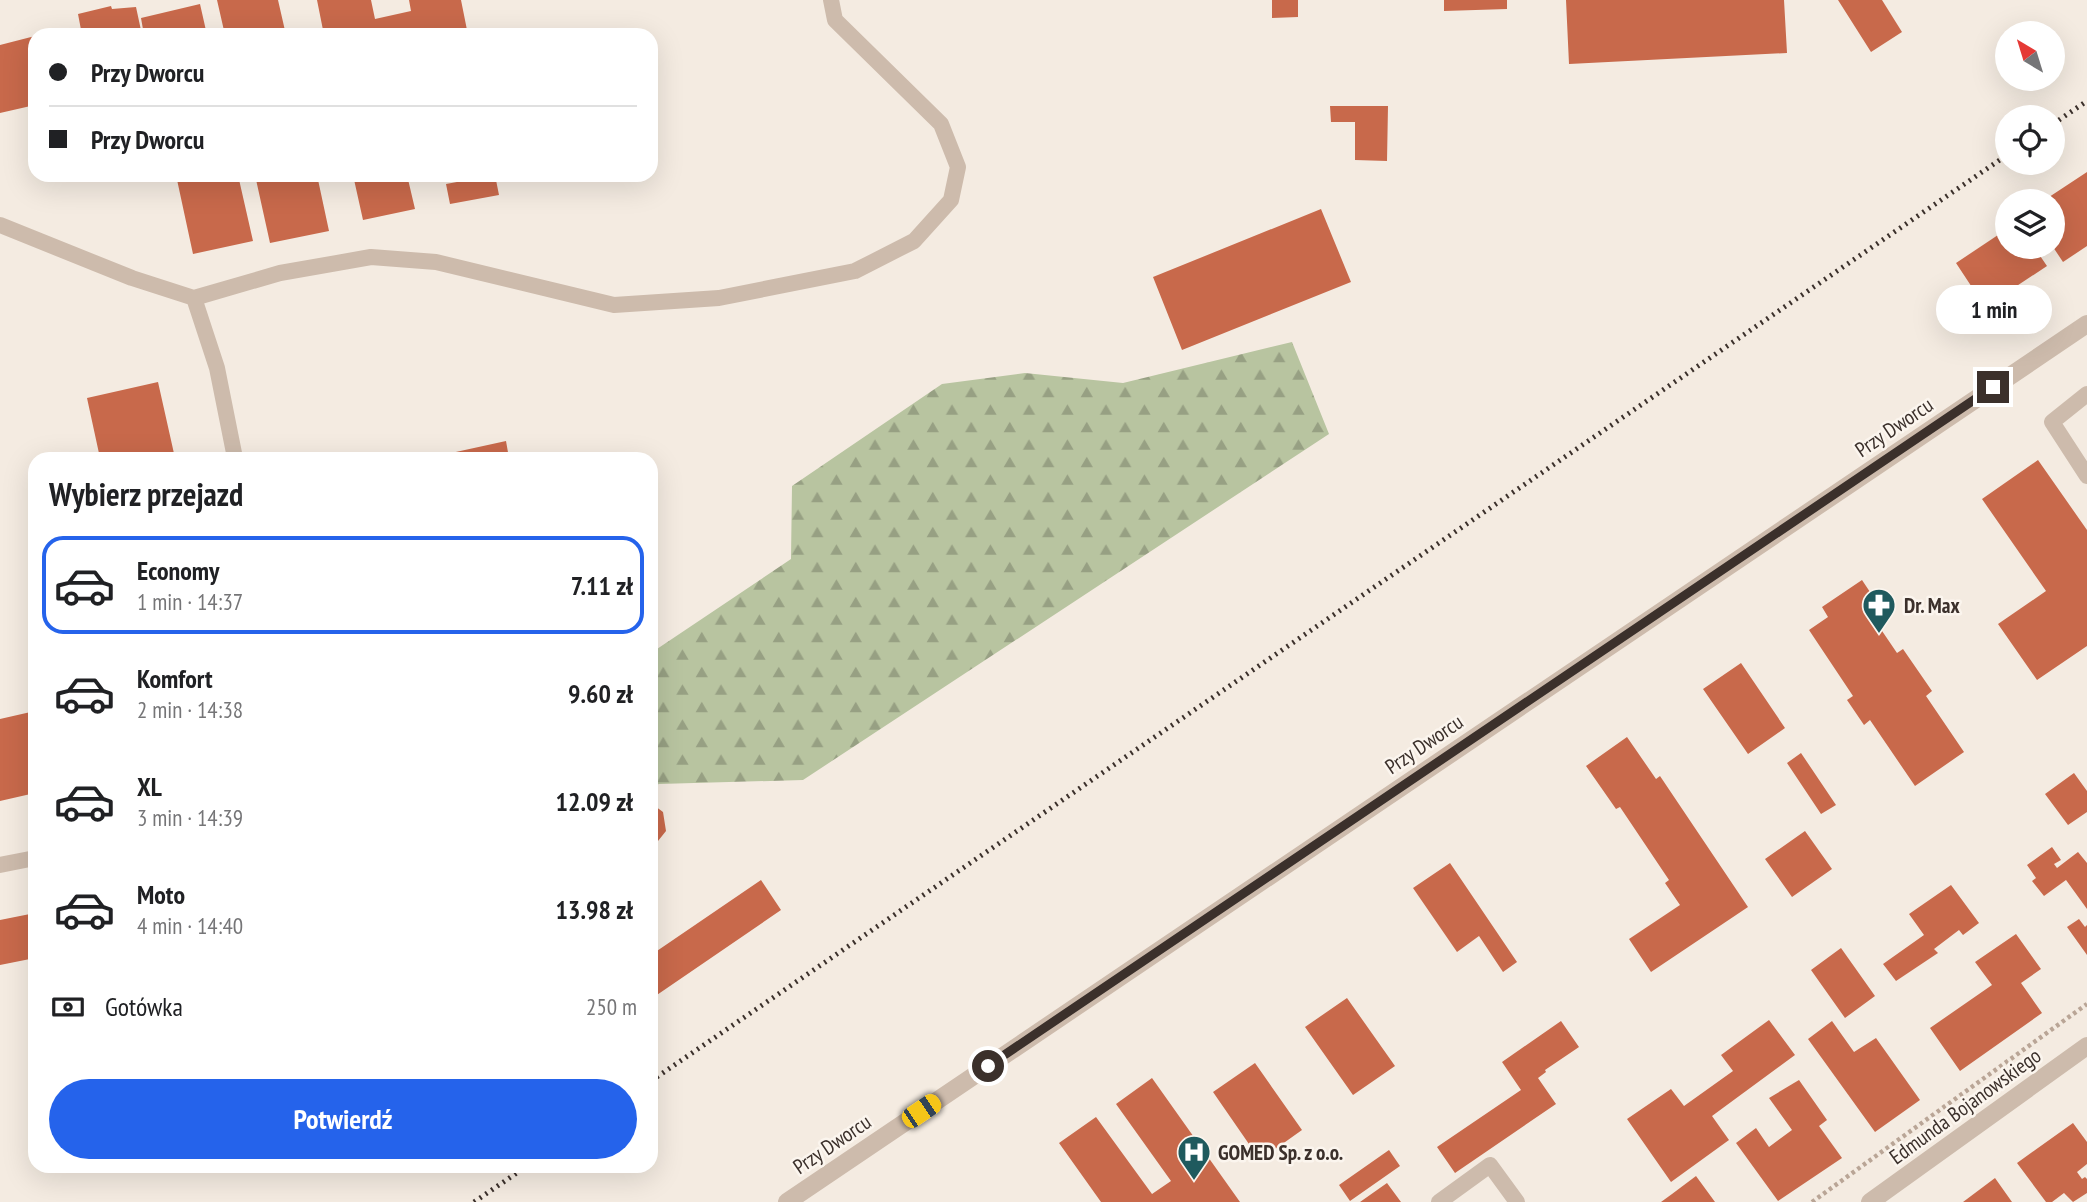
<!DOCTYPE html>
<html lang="pl">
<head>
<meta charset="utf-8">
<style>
	:root { --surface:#fff; --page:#f6f6f6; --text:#202124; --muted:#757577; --line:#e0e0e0; --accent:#2563eb }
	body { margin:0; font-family:"PT Sans Narrow",sans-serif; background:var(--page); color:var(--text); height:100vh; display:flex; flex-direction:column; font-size:26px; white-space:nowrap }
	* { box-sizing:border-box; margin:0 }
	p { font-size:23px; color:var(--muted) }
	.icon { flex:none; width:38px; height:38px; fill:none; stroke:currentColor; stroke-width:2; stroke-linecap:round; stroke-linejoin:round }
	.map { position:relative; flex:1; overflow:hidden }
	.details { position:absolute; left:28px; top:452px; width:630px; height:721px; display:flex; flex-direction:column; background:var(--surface); border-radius:21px; box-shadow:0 7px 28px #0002 }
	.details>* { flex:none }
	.banner { position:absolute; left:28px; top:28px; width:630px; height:154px; border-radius:21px; box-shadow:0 7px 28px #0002; display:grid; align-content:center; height:154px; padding:0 21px; background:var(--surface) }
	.needle { width:46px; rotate:322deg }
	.fabs { position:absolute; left:1995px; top:21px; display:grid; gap:14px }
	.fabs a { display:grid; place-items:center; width:70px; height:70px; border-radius:50%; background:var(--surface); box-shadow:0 7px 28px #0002; font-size:35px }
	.end { position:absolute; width:32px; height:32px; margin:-16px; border:9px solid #3b302b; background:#fff; box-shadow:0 0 0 4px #fff }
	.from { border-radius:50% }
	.bubble { position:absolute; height:49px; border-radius:24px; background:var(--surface); box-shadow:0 7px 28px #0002; font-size:23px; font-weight:800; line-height:49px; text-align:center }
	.car { position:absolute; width:21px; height:42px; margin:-21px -10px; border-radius:9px; box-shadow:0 0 5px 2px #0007; background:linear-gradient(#f5c518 24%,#345 0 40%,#f5c518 0 76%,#345 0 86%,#f5c518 0) }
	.banner b { display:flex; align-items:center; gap:24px; height:66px; font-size:26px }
	.banner b+b { border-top:2px solid var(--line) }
	.banner i { width:18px; height:18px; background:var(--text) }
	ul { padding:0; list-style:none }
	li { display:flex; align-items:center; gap:21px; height:98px; margin:0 14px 10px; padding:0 7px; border:4px solid transparent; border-radius:21px }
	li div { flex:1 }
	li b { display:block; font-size:26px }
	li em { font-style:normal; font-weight:800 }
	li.selected { border-color:var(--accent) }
	li>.icon { width:63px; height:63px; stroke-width:1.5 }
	h2 { padding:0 21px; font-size:32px; line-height:84px }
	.pay { display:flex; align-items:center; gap:18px; height:77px; padding:0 21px; font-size:26px }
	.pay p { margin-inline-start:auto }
	.button { display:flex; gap:14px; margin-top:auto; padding:14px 21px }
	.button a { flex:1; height:80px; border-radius:42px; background:var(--accent); color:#fff; font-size:28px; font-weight:800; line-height:80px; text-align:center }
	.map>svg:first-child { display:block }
	.forest { fill:url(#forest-firs) }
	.building { fill:#c8694b }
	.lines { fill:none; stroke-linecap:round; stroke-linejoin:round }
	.path { stroke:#b9a596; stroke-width:4.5; stroke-dasharray:3.5 3.5; stroke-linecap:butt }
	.service { stroke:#cdbbac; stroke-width:16 }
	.minor { stroke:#cdbbac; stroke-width:18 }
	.rail { stroke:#3b302b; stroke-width:5; stroke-dasharray:2 5; stroke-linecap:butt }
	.route { stroke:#3b302b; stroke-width:9 }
	.labels { text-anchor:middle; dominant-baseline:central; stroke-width:5; stroke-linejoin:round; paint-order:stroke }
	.street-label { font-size:21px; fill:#3b302b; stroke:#fbf5ee }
	.poi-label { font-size:21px; font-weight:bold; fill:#3b302b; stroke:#fbf5ee; text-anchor:start }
</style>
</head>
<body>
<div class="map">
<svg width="2087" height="1202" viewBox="0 0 2087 1202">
	<defs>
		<pattern id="forest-firs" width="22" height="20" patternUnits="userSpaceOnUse" patternTransform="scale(1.75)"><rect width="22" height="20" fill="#b8c4a0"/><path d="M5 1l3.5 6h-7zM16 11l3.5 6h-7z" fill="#97a083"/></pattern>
	</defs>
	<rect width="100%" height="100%" fill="#f4ebe1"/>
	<path class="forest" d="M1292 342 1329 434 803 780 659 784 651 787V653L791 559 792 486 942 384 1025 373 1123 383Z"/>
	<path class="building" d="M217 0H278L286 35H225Z
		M317 0H371L375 19 411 11 409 0H461L468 35H324Z
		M1272 0H1298V17L1272 18Z
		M1444 0H1507V9L1444 11Z
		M1566 0H1784L1787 53 1569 64Z
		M1838 0H1882L1902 32 1871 52Z
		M200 4 207 35H144L141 18Z
		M111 6 112 9 136 7 142 35H82L78 14Z
		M35 36V105L0 113V45Z
		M1330 106H1388L1387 161 1355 160V122H1331Z
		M2087 172V246L2063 262 2053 247V201H2043Z
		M176 175H238L253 241 193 254Z
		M255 175H317L329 231 270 243Z
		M353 175H407L415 209 363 220Z
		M495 175 499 195 450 204 446 184Z
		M1321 209 1351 282 1182 350 1153 277Z
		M2007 229V247H2034L2047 266 1985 307 1956 263Z
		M158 382 175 458H100L87 398Z
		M506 441 509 458H443L442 455Z
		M2038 460 2087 530V646L2037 680 1998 624 2046 591 1982 499Z
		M1862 580 1888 619 1878 625 1897 653 1903 649 1932 691 1926 696 1964 752 1915 786 1870 720 1864 725 1847 700 1853 696 1809 630 1828 617 1822 607Z
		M1741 663 1785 728 1748 754 1703 689Z
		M35 711V793L0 801V719Z
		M1627 737 1656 779 1660 776 1748 907 1651 972 1629 939 1680 905 1665 883 1669 880 1620 807 1616 809 1586 766Z
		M1801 753 1836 805 1821 814 1787 763Z
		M2074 773 2087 791V812L2068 825 2045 794Z
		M651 803 663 812 666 831 654 846H651Z
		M1805 831 1832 869 1792 897 1765 859Z
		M2052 847 2061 860 2054 864 2057 868 2078 852 2087 863V909L2066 880 2044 896 2032 881 2036 878 2027 865Z
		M1450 863 1517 962 1503 972 1479 936 1457 952 1413 888Z
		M761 880 781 910 651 999V955Z
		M1951 885 1979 923 1963 935 1959 930 1934 949 1938 953 1896 981 1883 964 1924 935 1909 914Z
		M35 913V958L0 965V920Z
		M2079 919 2085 927 2087 925V955L2067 927Z
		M2016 934 2041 969 2021 983 2042 1013 1960 1071 1930 1028 1992 985 1975 962Z
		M1841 948 1875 996 1845 1018 1811 970Z
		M1347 998 1395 1066 1353 1095 1305 1027Z
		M1769 1020 1795 1055 1712 1116 1729 1140 1671 1182 1627 1119 1671 1089 1684 1106 1733 1071 1721 1055Z
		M1561 1021 1579 1047 1545 1070 1546 1072 1538 1078 1556 1104 1455 1173 1437 1147 1521 1090 1502 1062Z
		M1832 1021 1854 1052 1876 1038 1920 1100 1875 1132 1808 1039Z
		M1255 1063 1302 1130 1260 1160 1213 1092Z
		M1152 1078 1240 1202H1101L1059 1143 1096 1117 1152 1194 1171 1181 1116 1104Z
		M1799 1080 1827 1120 1819 1126 1842 1158 1778 1201 1736 1143 1756 1128 1769 1147 1792 1130 1769 1098Z
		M2073 1123 2087 1142V1164L2077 1172 2082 1179 2085 1177 2087 1179V1193L2073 1202 2064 1193 2052 1202H2046L2017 1163Z
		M1389 1150 1400 1166 1350 1201 1339 1185Z
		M1696 1176 1715 1202H1661L1672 1194Z
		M1995 1178 2012 1202H1963Z
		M1387 1183 1401 1202H1360Z"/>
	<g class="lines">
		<path class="path" d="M1812 1202 2087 1004"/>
		<path class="service" d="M0 225 132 278 194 298 217 368 235 458
			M194 298 280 273 371 257 436 262 614 305 719 298 855 271 914 241 951 200 958 167 941 124 835 20 831 0
			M2087 394 2052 422 2087 476
			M0 865 35 858
			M1439 1202 1490 1165 1517 1202"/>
		<path class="minor" d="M787 1202 2087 324
			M1870 1202 2087 1046"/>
		<path class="rail" d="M2053 124 2087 101
			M651 1081 2007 155
			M474 1202 527 1166"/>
	</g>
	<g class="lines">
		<path class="route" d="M988 1066 1993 387"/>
	</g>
	<defs>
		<symbol id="pharmacy-pin" viewBox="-11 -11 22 30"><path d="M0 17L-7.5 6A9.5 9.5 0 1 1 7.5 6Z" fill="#1f5a5e" stroke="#fbf5ee"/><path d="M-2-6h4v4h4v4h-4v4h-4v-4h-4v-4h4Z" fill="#fff"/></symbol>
		<symbol id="hospital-pin" viewBox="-11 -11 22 30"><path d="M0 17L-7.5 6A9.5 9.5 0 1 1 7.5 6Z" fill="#1f5a5e" stroke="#fbf5ee"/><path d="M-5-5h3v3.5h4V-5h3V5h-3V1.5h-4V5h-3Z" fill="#fff"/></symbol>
	</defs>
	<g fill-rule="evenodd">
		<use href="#pharmacy-pin" x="1860" y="586" width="38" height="52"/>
		<use href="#hospital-pin" x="1175" y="1133" width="38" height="52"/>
	</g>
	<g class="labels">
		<g class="street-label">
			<text transform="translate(1894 427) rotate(-34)">Przy Dworcu</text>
			<text transform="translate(1424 744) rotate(-34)">Przy Dworcu</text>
			<text transform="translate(1965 1106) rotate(-36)">Edmunda Bojanowskiego</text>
			<text transform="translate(832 1144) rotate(-34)">Przy Dworcu</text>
		</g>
		<g class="poi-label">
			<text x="1904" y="605">Dr. Max</text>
			<text x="1218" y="1152">GOMED Sp. z o.o.</text>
		</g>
	</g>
</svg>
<div class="fabs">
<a><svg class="needle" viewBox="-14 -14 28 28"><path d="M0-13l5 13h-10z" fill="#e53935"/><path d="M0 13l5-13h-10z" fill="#757577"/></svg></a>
<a><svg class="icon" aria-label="locate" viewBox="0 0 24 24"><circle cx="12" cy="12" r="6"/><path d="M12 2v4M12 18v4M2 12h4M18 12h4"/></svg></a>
<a><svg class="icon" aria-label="layers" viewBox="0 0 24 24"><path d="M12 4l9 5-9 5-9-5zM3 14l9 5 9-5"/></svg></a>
</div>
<i class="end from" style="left:988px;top:1066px"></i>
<i class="end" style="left:1993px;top:387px"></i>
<div class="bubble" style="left:1936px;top:285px;width:116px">1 min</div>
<i class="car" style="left:921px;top:1111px;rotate:56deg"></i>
<div class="banner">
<b><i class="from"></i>Przy Dworcu</b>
<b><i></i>Przy Dworcu</b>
</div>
<section class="details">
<h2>Wybierz przejazd</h2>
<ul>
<li class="selected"><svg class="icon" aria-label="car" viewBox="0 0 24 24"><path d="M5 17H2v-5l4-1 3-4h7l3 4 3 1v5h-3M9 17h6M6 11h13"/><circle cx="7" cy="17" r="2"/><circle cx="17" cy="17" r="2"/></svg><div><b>Economy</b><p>1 min · 14:37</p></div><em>7.11 zł</em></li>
<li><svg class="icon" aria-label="car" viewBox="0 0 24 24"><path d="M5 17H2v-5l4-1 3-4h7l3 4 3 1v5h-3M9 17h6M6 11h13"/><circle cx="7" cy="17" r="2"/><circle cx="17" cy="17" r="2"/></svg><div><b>Komfort</b><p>2 min · 14:38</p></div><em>9.60 zł</em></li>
<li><svg class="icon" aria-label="car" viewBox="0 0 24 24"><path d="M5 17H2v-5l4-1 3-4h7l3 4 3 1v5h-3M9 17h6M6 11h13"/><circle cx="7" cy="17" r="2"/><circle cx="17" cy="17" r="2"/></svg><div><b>XL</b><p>3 min · 14:39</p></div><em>12.09 zł</em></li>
<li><svg class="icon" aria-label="car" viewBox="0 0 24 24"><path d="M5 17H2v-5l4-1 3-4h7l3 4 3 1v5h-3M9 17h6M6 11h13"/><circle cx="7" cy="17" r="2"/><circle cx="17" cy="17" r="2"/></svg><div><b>Moto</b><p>4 min · 14:40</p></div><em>13.98 zł</em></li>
</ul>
<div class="pay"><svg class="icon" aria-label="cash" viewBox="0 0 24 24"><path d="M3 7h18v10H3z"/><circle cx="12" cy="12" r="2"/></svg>Gotówka<p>250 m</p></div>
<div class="button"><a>Potwierdź</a></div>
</section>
</div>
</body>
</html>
